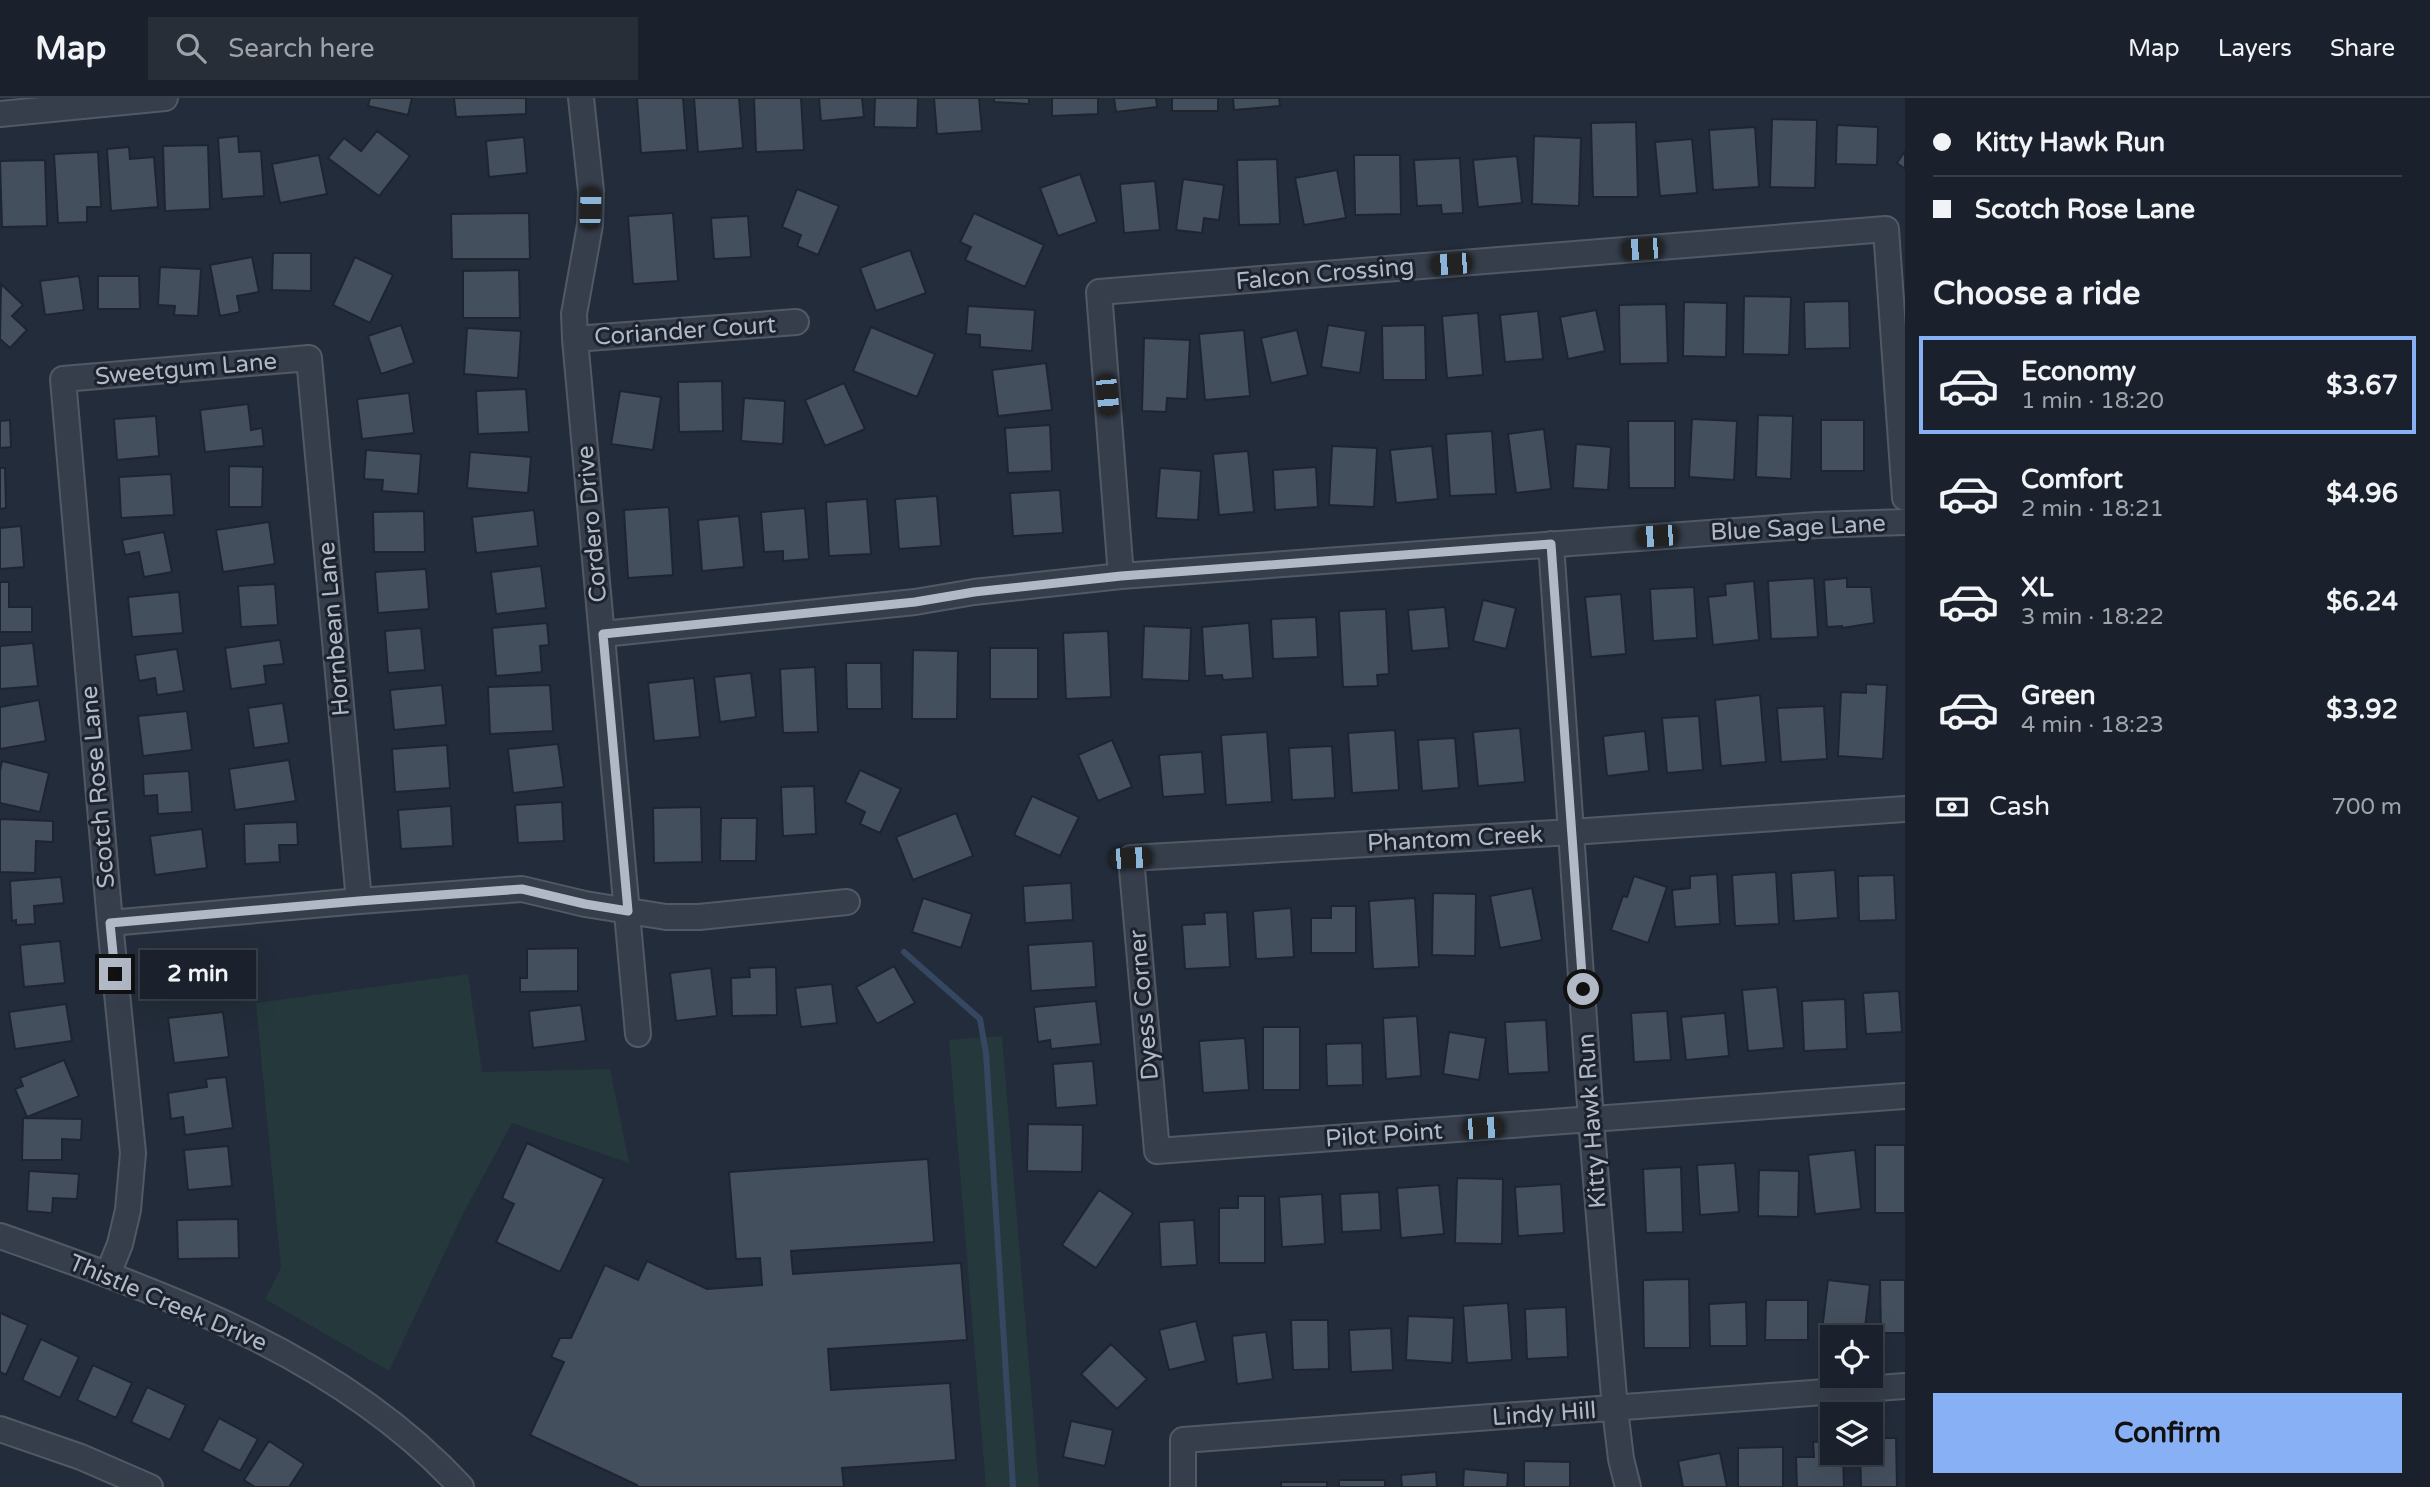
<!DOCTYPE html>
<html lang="en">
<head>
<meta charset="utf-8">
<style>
	:root { --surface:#1a212c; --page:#272e38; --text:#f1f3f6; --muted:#9fa3a9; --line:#383e48; --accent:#88b0f5 }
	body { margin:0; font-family:"Varela Round",sans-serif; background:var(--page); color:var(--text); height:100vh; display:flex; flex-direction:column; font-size:26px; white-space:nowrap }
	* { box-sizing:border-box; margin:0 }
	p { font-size:23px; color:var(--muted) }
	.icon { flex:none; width:38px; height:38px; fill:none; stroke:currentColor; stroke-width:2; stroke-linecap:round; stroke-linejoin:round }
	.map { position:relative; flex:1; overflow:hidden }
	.side { display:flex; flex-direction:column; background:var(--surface); width:525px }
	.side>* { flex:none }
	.top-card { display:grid; align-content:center; height:154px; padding:0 28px; background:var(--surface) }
	.fabs { position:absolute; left:1820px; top:1227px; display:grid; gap:14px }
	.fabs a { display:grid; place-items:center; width:63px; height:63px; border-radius:0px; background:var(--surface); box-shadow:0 7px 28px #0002,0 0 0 2px var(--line); font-size:35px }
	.end { position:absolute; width:32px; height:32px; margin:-16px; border:9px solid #b2b9c6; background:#111; box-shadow:0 0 0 4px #111 }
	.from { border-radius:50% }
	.bubble { position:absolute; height:49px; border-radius:0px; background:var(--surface); box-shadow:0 7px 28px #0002,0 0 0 2px var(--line); font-size:23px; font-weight:700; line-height:49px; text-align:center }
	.car { position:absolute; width:21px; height:42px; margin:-21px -10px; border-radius:9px; box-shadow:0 0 5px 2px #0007; background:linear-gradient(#222 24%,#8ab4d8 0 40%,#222 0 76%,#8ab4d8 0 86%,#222 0) }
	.top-card b { display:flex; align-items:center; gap:24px; height:66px; font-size:26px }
	.top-card b+b { border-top:2px solid var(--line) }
	.top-card i { width:18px; height:18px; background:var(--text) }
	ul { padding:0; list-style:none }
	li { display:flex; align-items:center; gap:21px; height:98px; margin:0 14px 10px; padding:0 14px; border:4px solid transparent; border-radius:0px }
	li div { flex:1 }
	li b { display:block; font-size:26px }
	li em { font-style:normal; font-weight:700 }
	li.selected { border-color:var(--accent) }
	li>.icon { width:63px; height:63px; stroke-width:1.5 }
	h2 { padding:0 28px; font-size:32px; line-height:84px }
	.pay { display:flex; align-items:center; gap:18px; height:77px; padding:0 28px; font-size:26px }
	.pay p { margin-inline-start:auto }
	.cta { display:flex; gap:14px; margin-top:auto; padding:14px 28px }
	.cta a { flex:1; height:80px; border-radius:0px; background:var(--accent); color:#111; font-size:28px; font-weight:700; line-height:80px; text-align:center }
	header { display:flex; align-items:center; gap:42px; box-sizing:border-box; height:98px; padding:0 35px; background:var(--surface); border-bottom:2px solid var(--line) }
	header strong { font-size:33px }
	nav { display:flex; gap:38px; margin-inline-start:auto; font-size:24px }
	.search { width:490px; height:63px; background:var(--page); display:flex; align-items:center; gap:18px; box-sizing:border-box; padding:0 24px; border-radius:0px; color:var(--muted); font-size:26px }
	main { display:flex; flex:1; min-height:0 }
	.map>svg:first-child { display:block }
	.green { fill:#25383b }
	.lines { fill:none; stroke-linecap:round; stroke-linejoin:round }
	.stream { stroke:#364861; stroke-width:6 }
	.building { fill:#444f5e; stroke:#1e2531; stroke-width:2 }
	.street-casing { stroke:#525965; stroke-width:28 }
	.street { stroke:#363e4b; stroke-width:24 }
	.route { stroke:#b2b9c6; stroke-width:9 }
	.labels { text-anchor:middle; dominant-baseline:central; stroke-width:6; stroke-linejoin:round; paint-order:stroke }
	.street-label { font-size:24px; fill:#b2b9c6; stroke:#1c232f }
</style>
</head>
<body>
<header>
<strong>Map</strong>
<div class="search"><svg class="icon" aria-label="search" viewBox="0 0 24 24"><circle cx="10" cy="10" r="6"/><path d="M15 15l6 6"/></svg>Search here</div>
<nav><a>Map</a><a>Layers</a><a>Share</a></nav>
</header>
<main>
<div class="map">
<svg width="1905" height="1389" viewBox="0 0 1905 1389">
	<rect width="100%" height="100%" fill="#232c3a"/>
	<path class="green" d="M468 876 482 974 610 971 629 1065 512 1025 462 1118 389 1273 265 1201 281 1170 256 905Z
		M1002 938 1039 1389H986L949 942Z"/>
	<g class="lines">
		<path class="stream" d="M904 854 980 921 986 955 1013 1389"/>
	</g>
	<path class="building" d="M370 0H412L408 17 368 8Z
		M454 0H526V16L456 19Z
		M637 0H683L687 52 641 55Z
		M694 0H739L743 50 698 54Z
		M754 0H801L804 52 756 54Z
		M819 0H862L864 19 821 23Z
		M875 0H918L917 30 874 29Z
		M934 0H979L982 33 937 36Z
		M994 0H1029V6L994 4Z
		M1052 0H1098V16L1052 18Z
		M1114 0H1156L1157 9 1116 14Z
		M1172 0H1218V13H1172Z
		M1233 0H1279L1280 8 1234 12Z
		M1772 21 1817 22 1815 90 1770 89Z
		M1636 24 1638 99H1593L1591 25Z
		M1837 27 1878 29 1877 67 1836 66Z
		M1755 29 1759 89 1713 92 1709 32Z
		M377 33 410 58 379 98 328 60 344 40 361 53Z
		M238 38 239 54 261 53 264 98 222 101 218 40Z
		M1534 38 1581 40 1579 108 1532 106Z
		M524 39 527 75 489 79 486 43Z
		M1692 41 1697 95 1660 98 1655 44Z
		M208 47 210 111 165 113 163 48Z
		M129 49 130 61 154 59 158 109 111 113 107 51Z
		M1905 53V71L1897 65Z
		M98 54 101 109H87V124L58 125 54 56Z
		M319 57 327 96 280 105 272 66Z
		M1354 57H1400L1401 116 1355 117Z
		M1517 58 1522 105 1478 109 1473 62Z
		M1460 60 1463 115 1442 116 1441 107 1417 108 1414 62Z
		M1277 61 1280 126 1239 127 1237 62Z
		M45 62 47 128 2 129 0 63Z
		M1337 72 1346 120 1304 127 1295 80Z
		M1080 76 1097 124 1058 138 1040 90Z
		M1183 81 1224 87 1219 122 1204 120 1202 135 1176 132Z
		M1155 83 1160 132 1124 135 1120 86Z
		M797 91 839 108 818 157 797 148 801 137 782 129Z
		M529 115 530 161H452L451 116Z
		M673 115 678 183 633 186 628 118Z
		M974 115 1044 147 1025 189 965 162 971 149 960 144Z
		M748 118 751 159 714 161 711 120Z
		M910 152 926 195 876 213 860 170Z
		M273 155H311V193L272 192Z
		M252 159 259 194 237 198 240 214 220 218 210 167Z
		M355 159 393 177 370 225 333 207Z
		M160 169 201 171 198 218 174 217 175 208 158 207Z
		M519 172 520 220H463V173Z
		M79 178 84 212 45 217 40 183Z
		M98 178H139L140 211H98Z
		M1 186 23 207 12 218 27 232 10 250 0 241Z
		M1744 198 1791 199 1789 257 1743 256Z
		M1849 203 1850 250 1805 251 1804 204Z
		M1684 204 1727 205 1726 259 1683 258Z
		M1666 206 1668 265 1620 266 1619 207Z
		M968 208 1035 212 1032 253 980 249V237L966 236Z
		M1596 212 1605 253 1568 261 1560 219Z
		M1538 213 1543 261 1505 264 1500 217Z
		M1478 215 1483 277 1447 280 1442 218Z
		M401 227 414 265 381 276 368 238Z
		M1328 227 1366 233 1360 275 1321 269Z
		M1425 227 1426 282H1383L1382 228Z
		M871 229 935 256 917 299 853 273Z
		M467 230 521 233 518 280 464 276Z
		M1244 232 1250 298 1205 302 1199 236Z
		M1297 232 1308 277 1271 285 1261 240Z
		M1144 240 1190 242 1187 301 1167 300 1166 314 1142 313Z
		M1046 265 1052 312 998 318 992 272Z
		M722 283 723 333 679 334 678 284Z
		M844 285 865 331 825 348 805 302Z
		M526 291 529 334 478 336 476 293Z
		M620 293 661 299 653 352 611 346Z
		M409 295 414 335 362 341 357 301Z
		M744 300 785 303 783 346 741 343Z
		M248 306 251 332 262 330 264 348 205 354 200 312Z
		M1758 317 1793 318 1791 381 1756 379Z
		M156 318 159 358 117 362 114 321Z
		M1692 321 1737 323 1734 382 1689 379Z
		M10 322 11 349 0 350V323Z
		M1821 322H1864V373H1821Z
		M1628 323H1675V390H1629Z
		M1050 327 1052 373 1008 375 1005 330Z
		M1544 331 1551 391 1516 395 1508 336Z
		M1492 333 1496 396 1450 398 1446 336Z
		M1576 346 1611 349 1608 392 1573 390Z
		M1332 348 1377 350 1374 409 1329 407Z
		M1432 348 1438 401 1396 405 1390 352Z
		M366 352 421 356 418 396 382 393 383 382 364 381Z
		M1248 353 1254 414 1219 417 1213 356Z
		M470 354 531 359 528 395 467 390Z
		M229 368 263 369 262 409H229Z
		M1316 369 1318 409 1275 412 1273 372Z
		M0 370H5L6 410 0 411Z
		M1160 370 1201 373 1198 422 1156 420Z
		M171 376 174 417 121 420 119 379Z
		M1060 392 1063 435 1013 438 1010 395Z
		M937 398 941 448 899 451 895 401Z
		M867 401 871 456 829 458 826 404Z
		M669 409 673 477 628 480 624 412Z
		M805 410 809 461 783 463V453L764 454 761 414Z
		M534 412 538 448 476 455 472 419Z
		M424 413 425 454H374L373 414Z
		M739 418 744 469 702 473 698 422Z
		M269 424 275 466 223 474 216 432Z
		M21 428 24 469 0 471V430Z
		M164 434 172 474 144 479 139 454 125 457 122 442Z
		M541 468 546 510 496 516 491 474Z
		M426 471 429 511 378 515 375 474Z
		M1814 480 1818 539 1771 541 1768 483Z
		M1847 480V489H1871L1874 525 1842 530V528L1827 529 1824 482Z
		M1754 483 1759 542 1713 547 1708 499 1726 497 1725 486Z
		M0 484H9V509H32V534H0Z
		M275 486 278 527 241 529 238 488Z
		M1694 489 1697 540 1653 543 1650 491Z
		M179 494 183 535 132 539 128 499Z
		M1621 496 1626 556 1591 559 1585 499Z
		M1483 502 1516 510 1506 551 1473 543Z
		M1445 509 1449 550 1412 553 1408 512Z
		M1386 511 1389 576 1377 577 1378 588 1343 589 1339 513Z
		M1316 519 1318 559 1273 561 1271 521Z
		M547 525 549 547 540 548 542 574 496 578 492 530Z
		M1249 525 1253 580 1223 582 1222 577 1205 578 1202 529Z
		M1144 528 1191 530 1189 583 1142 581Z
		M421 530 425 572 388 575 385 533Z
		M1108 533 1111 599 1066 601 1063 535Z
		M280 542 284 566 264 568 266 586 231 591 225 550Z
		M33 545 38 588 0 591V548Z
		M990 550H1038V601H990Z
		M177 551 184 593 157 597 155 580 139 583 135 557Z
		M913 552 958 553 957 621H912Z
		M846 565H881L882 611H847Z
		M815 569 818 634 783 635 780 571Z
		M751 575 756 619 720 624 714 579Z
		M694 580 700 639 654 643 648 585Z
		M1866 586 1887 587 1883 661 1838 658 1841 594 1866 595Z
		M442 587 446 627 394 632 390 592Z
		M550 587 553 633 490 636 488 589Z
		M1760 597 1766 664 1721 668 1715 602Z
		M39 602 46 643 0 651V609Z
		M283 605 289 645 254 650 248 610Z
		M1824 608 1827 661 1781 664 1777 610Z
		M187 613 192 652 143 658 138 618Z
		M1699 618 1703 672 1667 675 1662 620Z
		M1520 630 1525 684 1478 688 1473 634Z
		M1395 632 1399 692 1352 695 1348 635Z
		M1645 633 1649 673 1607 678 1603 638Z
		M1267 634 1272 704 1226 707 1221 637Z
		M1455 640 1459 690 1422 693 1418 642Z
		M1112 642 1132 689 1098 703 1078 657Z
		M558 646 564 689 513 695 508 651Z
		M447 647 450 690 395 694 392 651Z
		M1332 648 1335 700 1292 702 1289 650Z
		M1202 654 1205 696 1163 699 1159 657Z
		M289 662 296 703 235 712 229 671Z
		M2 663 49 675 40 714 0 705V673Z
		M860 672 901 691 880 735 860 726 865 714 845 704Z
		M189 673 192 714 158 716 157 697 144 698 143 676Z
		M814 688 816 736 783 738 781 689Z
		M1032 698 1079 719 1060 758 1014 737Z
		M562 704 564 743 518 745 515 707Z
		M451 708 453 748 401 751 398 712Z
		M701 709 702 764 654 765 653 710Z
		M956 715 973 758 913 782 896 739Z
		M721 720H757L756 763H720Z
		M0 721 53 723V744L36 743 35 775 0 774Z
		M297 724 298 747H279L280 764 245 766 244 726Z
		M202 731 207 770 155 777 150 738Z
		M1835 772 1838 820 1794 823 1791 775Z
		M1776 774 1779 826 1735 828 1732 777Z
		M1717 776 1720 826 1675 829 1672 792 1690 790V778Z
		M1894 777 1896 822 1859 823 1858 778Z
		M1634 778 1667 789 1648 845 1611 832 1623 798 1627 799Z
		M61 779 64 805 34 808 35 826 16 827V822L12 823 10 783Z
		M1071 785 1073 822 1025 825 1023 788Z
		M1532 790 1542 842 1500 850 1490 798Z
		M1433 795 1476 796 1475 858 1432 857Z
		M923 800 972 816 961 850 912 834Z
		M1415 800 1419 869 1373 871 1369 803Z
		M1331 808H1356V855H1311V820H1331Z
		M1291 810 1294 859 1256 861 1253 813Z
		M1227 814 1230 869 1185 871 1182 827 1205 826 1204 815Z
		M60 843 65 885 24 889 20 847Z
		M1093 843 1096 889 1031 893 1028 847Z
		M578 850V893L520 894V880H527V851Z
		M216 856 221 893 168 900 163 863Z
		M894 868 915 905 877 926 856 889Z
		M776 869 777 917 732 918 731 880 750 879 749 870Z
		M711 870 717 918 676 923 670 875Z
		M832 886 837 925 801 929 795 890Z
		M1777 889 1784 950 1748 953 1742 892Z
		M1899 893 1902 934 1866 936 1863 895Z
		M1845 901 1847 951 1804 953 1802 903Z
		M1096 903 1101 946 1051 951 1050 942 1038 944 1034 909Z
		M66 906 72 943 15 951 9 914Z
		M581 907 586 943 533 950 529 913Z
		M1667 913 1671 962 1634 964 1631 915Z
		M223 914 229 959 174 965 168 920Z
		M1725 915 1729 958 1686 962 1681 919Z
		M1417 918 1421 978 1386 981 1383 920Z
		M1546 922 1549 974 1508 976 1505 924Z
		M1263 929H1300V992H1263Z
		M1449 934 1486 940 1479 982 1443 976Z
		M1245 940 1249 992 1203 995 1199 943Z
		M1362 945 1363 987 1327 988 1326 946Z
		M64 962 79 998 27 1019 15 991 23 988 20 980Z
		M1093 963 1097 1007 1056 1010 1053 966Z
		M226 979 233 1030 185 1037 183 1019 171 1021 168 995 207 989 206 981Z
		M23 1020 82 1021 81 1042 62 1041V1062H22Z
		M1028 1026 1083 1027 1082 1074 1027 1073Z
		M527 1045 604 1081 560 1174 496 1144 514 1106 502 1100Z
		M1875 1047H1905V1115H1875Z
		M228 1048 232 1088 188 1092 184 1052Z
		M1855 1052 1861 1111 1815 1116 1808 1057Z
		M928 1061 934 1144 791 1153 793 1176 961 1165 967 1242 828 1251 831 1292 950 1285 956 1362 842 1370 844 1389H638L637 1387 530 1337 564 1264 551 1259 560 1240H571L605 1167 638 1182 647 1163 707 1191 762 1187 760 1160 736 1161 729 1074Z
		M1735 1065 1739 1114 1700 1117 1697 1067Z
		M1681 1069 1683 1134 1646 1135 1643 1071Z
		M1759 1072 1799 1073 1798 1119 1758 1118Z
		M29 1073 79 1076 77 1101 53 1100 52 1115 27 1113Z
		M1457 1080 1503 1081 1502 1146 1455 1145Z
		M1561 1086 1564 1135 1518 1138 1515 1089Z
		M1439 1087 1444 1136 1401 1140 1397 1090Z
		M1099 1092 1133 1115 1096 1170 1062 1147Z
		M1379 1094 1381 1132 1342 1134 1340 1096Z
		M1322 1096 1325 1146 1282 1149 1279 1099Z
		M1238 1098H1265V1165H1219V1110H1238Z
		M238 1121 239 1160 178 1161 177 1122Z
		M1194 1122 1197 1167 1161 1169 1159 1124Z
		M1689 1181 1690 1250H1644L1643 1182Z
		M1828 1182 1870 1187 1864 1238 1822 1233Z
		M1880 1182H1905V1235H1881Z
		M1766 1202H1808V1242H1765Z
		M1746 1204 1747 1248H1710L1709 1206Z
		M1508 1205 1512 1262 1467 1265 1463 1208Z
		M1566 1209 1568 1259 1527 1261 1525 1211Z
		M0 1215 28 1227 6 1277 0 1274Z
		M1408 1218 1454 1220 1452 1265 1406 1262Z
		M1291 1222H1328L1329 1271 1293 1272Z
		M1196 1223 1206 1263 1169 1272 1159 1232Z
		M1391 1230 1393 1272 1351 1274 1349 1232Z
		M1266 1234 1273 1281 1237 1286 1232 1238Z
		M41 1241 79 1259 60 1300 22 1282Z
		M1111 1246 1147 1281 1117 1311 1081 1276Z
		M93 1267 132 1285 116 1320 77 1302Z
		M147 1289 186 1307 170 1342 131 1324Z
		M219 1320 258 1341 240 1373 202 1353Z
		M1071 1323 1113 1332 1105 1368 1063 1359Z
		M1871 1340H1896L1897 1389H1861L1860 1354H1871Z
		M269 1343 304 1366 289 1389H255L244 1382Z
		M1832 1343V1354H1843L1844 1389H1797L1796 1359H1814L1813 1344Z
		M1783 1349V1389H1738V1350Z
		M1720 1355 1727 1389H1683L1678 1363Z
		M1524 1363 1570 1364V1389H1524Z
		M1464 1371 1508 1375 1507 1389H1463Z
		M1436 1374 1437 1389H1402L1401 1377Z
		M1339 1382H1385V1389H1339Z
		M1281 1384H1327V1389H1281Z"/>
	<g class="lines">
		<defs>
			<path id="street" d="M581 0 591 93 590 127 574 216 575 241 638 936
				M0 16 165 0
				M575 241 796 224
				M1551 446 1591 1022 1615 1311 1621 1361 1628 1389
				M1121 478 1099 194 1886 131 1905 400
				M603 536 915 504 974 494 1121 478 1817 427 1905 424
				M1905 711 1572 734 1131 760 1157 1053 1905 998
				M110 825 359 803 522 791 585 806 666 819H699L847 804
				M0 1138C165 1196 339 1257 461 1389
				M108 1176 120 1146 128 1112 133 1055 110 825 63 281 309 260 359 803
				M0 1331 81 1359 150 1389
				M1183 1389V1342L1905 1288"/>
		</defs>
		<use href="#street" class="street-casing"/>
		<use href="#street" class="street"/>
	</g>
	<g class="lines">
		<path class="route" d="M115 876 110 825 359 803 522 791 585 806 628 813 603 536 915 504 974 494 1121 478 1551 446 1583 891"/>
	</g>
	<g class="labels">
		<g class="street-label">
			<text transform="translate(1325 176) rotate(-5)">Falcon Crossing</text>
			<text transform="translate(685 233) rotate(-4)">Coriander Court</text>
			<text transform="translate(186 271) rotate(-5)">Sweetgum Lane</text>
			<text transform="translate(592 426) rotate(-95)">Cordero Drive</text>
			<text transform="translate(1798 430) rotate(-3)">Blue Sage Lane</text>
			<text transform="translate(334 531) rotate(-95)">Hornbean Lane</text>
			<text transform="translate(98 689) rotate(-95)">Scotch Rose Lane</text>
			<text transform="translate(1455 741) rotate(-3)">Phantom Creek</text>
			<text transform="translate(1144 907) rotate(-95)">Dyess Corner</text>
			<text transform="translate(1592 1023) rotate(-94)">Kitty Hawk Run</text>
			<text transform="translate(1384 1037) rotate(-4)">Pilot Point</text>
			<text transform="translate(168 1205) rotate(23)">Thistle Creek Drive</text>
			<text transform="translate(1544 1316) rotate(-4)">Lindy Hill</text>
		</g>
	</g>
</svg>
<div class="fabs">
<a><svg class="icon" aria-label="locate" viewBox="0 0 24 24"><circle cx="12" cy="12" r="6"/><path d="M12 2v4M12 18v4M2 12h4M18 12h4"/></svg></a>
<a><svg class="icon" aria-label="layers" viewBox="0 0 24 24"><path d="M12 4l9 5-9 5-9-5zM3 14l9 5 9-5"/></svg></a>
</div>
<i class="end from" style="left:1583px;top:891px"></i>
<i class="end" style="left:115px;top:876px"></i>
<div class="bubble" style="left:140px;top:852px;width:116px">2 min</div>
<i class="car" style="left:590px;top:110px;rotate:2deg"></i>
<i class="car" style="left:1642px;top:151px;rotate:266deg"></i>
<i class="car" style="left:1451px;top:166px;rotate:266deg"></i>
<i class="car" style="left:1107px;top:297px;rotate:175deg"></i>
<i class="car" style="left:1657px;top:438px;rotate:266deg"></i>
<i class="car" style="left:1131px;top:760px;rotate:87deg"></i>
<i class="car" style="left:1483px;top:1030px;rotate:86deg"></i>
</div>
<section class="side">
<div class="top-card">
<b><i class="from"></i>Kitty Hawk Run</b>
<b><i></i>Scotch Rose Lane</b>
</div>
<h2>Choose a ride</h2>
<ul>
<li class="selected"><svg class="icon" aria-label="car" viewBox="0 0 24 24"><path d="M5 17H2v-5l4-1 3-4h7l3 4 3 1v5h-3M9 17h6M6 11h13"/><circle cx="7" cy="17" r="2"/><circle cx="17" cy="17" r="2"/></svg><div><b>Economy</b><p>1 min · 18:20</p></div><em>$3.67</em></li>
<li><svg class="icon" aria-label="car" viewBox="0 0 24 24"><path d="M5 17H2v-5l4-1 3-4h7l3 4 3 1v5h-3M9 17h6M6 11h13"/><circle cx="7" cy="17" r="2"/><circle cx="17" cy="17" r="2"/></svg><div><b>Comfort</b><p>2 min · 18:21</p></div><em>$4.96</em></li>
<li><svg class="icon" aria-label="car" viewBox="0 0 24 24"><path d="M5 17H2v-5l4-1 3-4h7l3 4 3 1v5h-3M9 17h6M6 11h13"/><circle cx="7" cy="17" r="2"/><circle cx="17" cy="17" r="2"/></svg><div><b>XL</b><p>3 min · 18:22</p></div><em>$6.24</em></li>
<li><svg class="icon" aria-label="car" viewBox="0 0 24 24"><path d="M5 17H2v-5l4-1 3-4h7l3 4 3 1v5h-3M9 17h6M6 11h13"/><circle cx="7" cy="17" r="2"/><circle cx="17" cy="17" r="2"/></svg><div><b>Green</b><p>4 min · 18:23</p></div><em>$3.92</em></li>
</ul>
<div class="pay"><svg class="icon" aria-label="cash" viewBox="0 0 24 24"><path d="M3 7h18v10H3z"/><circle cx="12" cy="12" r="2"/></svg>Cash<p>700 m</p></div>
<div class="cta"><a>Confirm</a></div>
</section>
</main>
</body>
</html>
